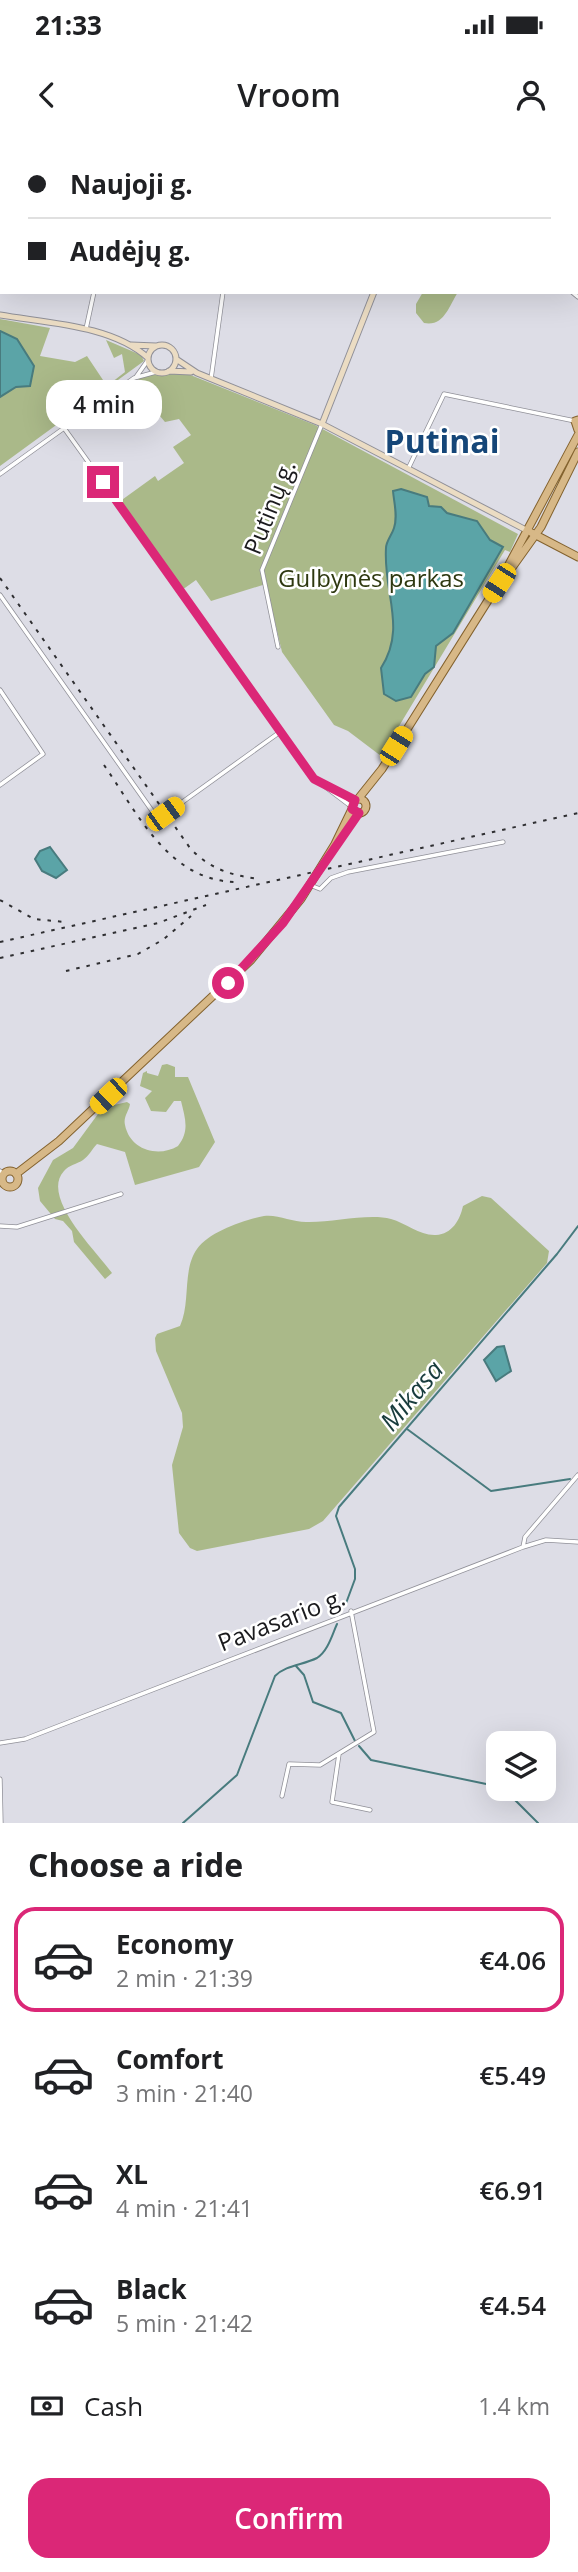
<!DOCTYPE html>
<html lang="en">
<head>
<meta charset="utf-8">
<style>
	:root { --surface:#fff; --page:#f6f6f6; --text:#202124; --muted:#757577; --line:#e0e0e0; --accent:#db2777 }
	body { margin:0; font-family:"Open Sans",sans-serif; background:var(--page); color:var(--text); height:100vh; display:flex; flex-direction:column; font-size:26px; white-space:nowrap }
	* { box-sizing:border-box; margin:0 }
	p { font-size:23px; color:var(--muted) }
	.icon { flex:none; width:38px; height:38px; fill:none; stroke:currentColor; stroke-width:2; stroke-linecap:round; stroke-linejoin:round }
	.map { position:relative; height:1683px; overflow:hidden }
	.sheet { display:flex; flex-direction:column; background:var(--surface); flex:1 }
	.sheet>* { flex:none }
	.guide { position:absolute; left:0px; top:0px; width:579px; height:154px; box-shadow:0 7px 28px #0002; display:grid; align-content:center; height:154px; padding:0 28px; background:var(--surface) }
	.tools { position:absolute; left:486px; top:1591px; display:grid; gap:14px }
	.tools a { display:grid; place-items:center; width:70px; height:70px; border-radius:14px; background:var(--surface); box-shadow:0 7px 28px #0002; font-size:35px }
	.end { position:absolute; width:32px; height:32px; margin:-16px; border:9px solid #db2777; background:#fff; box-shadow:0 0 0 4px #fff }
	.from { border-radius:50% }
	.bubble { position:absolute; height:49px; border-radius:21px; background:var(--surface); box-shadow:0 7px 28px #0002; font-size:23px; font-weight:600; line-height:49px; text-align:center }
	.car { position:absolute; width:21px; height:42px; margin:-21px -10px; border-radius:9px; box-shadow:0 0 5px 2px #0007; background:linear-gradient(#f5c518 24%,#345 0 40%,#f5c518 0 76%,#345 0 86%,#f5c518 0) }
	.guide b { display:flex; align-items:center; gap:24px; height:66px; font-size:26px }
	.guide b+b { border-top:2px solid var(--line) }
	.guide i { width:18px; height:18px; background:var(--text) }
	ul { padding:0; list-style:none }
	li { display:flex; align-items:center; gap:21px; height:105px; margin:0 14px 10px; padding:0 14px; border:4px solid transparent; border-radius:21px }
	li div { flex:1 }
	li b { display:block; font-size:26px }
	li em { font-style:normal; font-weight:600 }
	li.selected { border-color:var(--accent) }
	li>.icon { width:63px; height:63px; stroke-width:1.5 }
	h2 { padding:0 28px; font-size:32px; line-height:84px }
	.pay { display:flex; align-items:center; gap:18px; height:77px; padding:0 28px; font-size:26px }
	.pay p { margin-inline-start:auto }
	.cta { display:flex; gap:14px; margin-top:auto; padding:14px 28px }
	.cta a { flex:1; height:80px; border-radius:21px; background:var(--accent); color:#fff; font-size:28px; font-weight:600; line-height:80px; text-align:center }
	.status { display:flex; justify-content:space-between; align-items:center; height:49px; padding:0 35px; background:var(--surface); direction:ltr }
	.status svg { height:19px; fill:currentColor }
	header { display:flex; justify-content:space-between; align-items:center; height:91px; padding:0 28px; background:var(--surface); font-size:32px; font-weight:600 }
	.map>svg:first-child { display:block }
	.green { fill:#aab989 }
	.water { fill:#5ba4a7; stroke:#487b7e; stroke-width:2 }
	.lines { fill:none; stroke-linecap:round; stroke-linejoin:round }
	.stream { stroke:#487b7e; stroke-width:2 }
	.street-casing { stroke:#909098; stroke-width:5 }
	.secondary-casing { stroke:#909098; stroke-width:7 }
	.primary-casing { stroke:#83622e; stroke-width:9 }
	.street { stroke:#fff; stroke-width:3.5 }
	.secondary { stroke:#ebdcc3; stroke-width:5 }
	.primary { stroke:#d7b887; stroke-width:7 }
	.rail { stroke:#2f2f32; stroke-width:2; stroke-dasharray:3.5 7; stroke-linecap:butt }
	.route { stroke:#db2777; stroke-width:9 }
	.labels { text-anchor:middle; dominant-baseline:central; stroke-width:5; stroke-linejoin:round; paint-order:stroke }
	.street-label { font-size:24px; fill:#1a1a1d; stroke:#fff }
	.park-label { font-size:24px; fill:#2e3810; stroke:#fff }
	.water-label { font-size:26px; font-style:italic; fill:#183c3d; stroke:#fff }
	.district-label { font-size:32px; font-weight:bold; fill:#154678; stroke:#fff }
</style>
</head>
<body>
<div class="status"><b>21:33</b><svg viewBox="0 0 49 12"><path d="M0 12V9h3v3zM5 12V6h3v6zM10 12V3h3v9zM15 12V0h3v12zM26 1h20v11H26zM47 4h2v5h-2z"/></svg></div>
<header><svg class="icon" aria-label="back" viewBox="0 0 24 24"><path d="M15 5l-7 7 7 7"/></svg>Vroom<svg class="icon" aria-label="person" viewBox="0 0 24 24"><circle cx="12" cy="8" r="4"/><path d="M4 21q1-7 8-7t8 7"/></svg></header>
<div class="map">
<svg width="578" height="1683" viewBox="0 0 578 1683">
	<rect width="100%" height="100%" fill="#dddde6"/>
	<path class="green" d="M423 152H458C449 166 444 187 424 183L416 173V164Z
		M0 179 50 188 40 216 75 222 87 216 107 246 125 232 122 214 114 218 106 200 141 215 144 221 0 326Z
		M183 232 315 285 518 394 510 412 505 410 381 616 348 591 334 585 282 512 266 444 211 461 196 440 182 450 119 362 155 336 158 341 184 323 173 307 191 295 179 279 165 282 154 269 143 277 124 249 147 234Z
		M167 924 175 927V937H188L215 1002 199 1027 135 1045 125 1012 97 1004C92 1009 89 1016 83 1020 77 1024 69 1025 64 1031 40 1057 96 1111 112 1133L105 1139 74 1102 72 1091 63 1081 55 1079 40 1061 38 1048 53 1020 73 1008 98 974 110 966 127 962 130 964C129 971 123 977 125 985 130 1010 158 1018 178 1006 190 991 185 978 181 961H174L166 972 151 971 145 958 152 951 140 946 143 933 147 931V933L158 936 162 925Z
		M482 1056 491 1058 549 1111 547 1123 323 1381 309 1389 197 1411 190 1408 179 1393 172 1325 183 1287 182 1273 156 1211 155 1198 157 1194 180 1186C191 1162 182 1130 197 1109 209 1092 244 1080 264 1076 277 1074 292 1082 306 1082 331 1083 368 1073 391 1079 406 1083 420 1096 436 1095 452 1094 460 1080 463 1066Z"/>
	<path class="water" d="M0 191 17 199 34 226 30 246 16 247 0 257Z
		M401 349 427 357 429 366 441 367 447 373 477 381 490 400 503 407 453 493 436 506 434 527 425 534 411 557 396 561 384 554 381 528C407 488 383 453 386 408 386 401 392 395 394 388 398 376 394 363 393 351Z
		M50 707 67 730 56 738 42 731 35 719 40 711Z
		M504 1206 511 1231 496 1241 484 1220 497 1207Z"/>
	<g class="lines">
		<path class="stream" d="M407 1289 491 1351 570 1339
			M345 1466 355 1439V1429L336 1376 339 1367 557 1114 578 1086
			M296 1526 304 1535 313 1562 341 1573 355 1601
			M359 1606 371 1620 491 1645
			M497 1646 499 1647
			M503 1648 538 1683
			M183 1683 237 1635 275 1536C286 1525 303 1525 317 1518 328 1511 332 1495 337 1484"/>
		<defs>
			<path id="street" d="M117 0V2
				M216 0 217 2
				M321 2V0
				M339 2 340 0
				M545 2V0
				M0 10H2
				M572 152 578 157
				M86 189 94 152
				M136 237 148 220
				M211 239 223 152
				M64 288 315 639 352 667
				M408 329 444 254 575 281
				M0 334 134 238 156 232
				M0 455 155 675 163 676 280 592
				M278 507 262 430 322 284
				M0 550 43 614 0 645
				M339 654 355 660
				M310 745 320 749 331 738 348 732 503 702
				M0 1031 3 1034
				M0 1086 17 1087 121 1054
				M523 1407 525 1397 578 1335
				M0 1603 25 1599 523 1407 546 1400 578 1402
				M339 1614 332 1662 370 1670
				M0 1639 1 1683
				M282 1656 289 1624 320 1625 374 1592 351 1471"/>
			<path id="secondary" d="M436 2 437 0
				M0 175C46 183 112 185 148 218
				M148 219a14 14 0 1 1 28 0a14 14 0 1 1-28 0Z
				M131 205 156 206
				M176 219 197 233 322 284 528 391
				M169 231 191 232
				M322 284 374 152"/>
			<path id="primary" d="M578 280 575 281 578 290
				M532 393 578 417
				M511 429 541 387 578 312
				M352 666a7 7 0 1 1 14 0a7 7 0 1 1-14 0Z
				M358 659 382 629 499 443 578 295
				M2 1039a8 8 0 1 1 16 0a8 8 0 1 1-16 0Z
				M16 1034 59 1001 251 820 301 759 335 704 352 669"/>
		</defs>
		<use href="#street" class="street-casing"/>
		<use href="#secondary" class="secondary-casing"/>
		<use href="#primary" class="primary-casing"/>
		<use href="#street" class="street"/>
		<use href="#secondary" class="secondary"/>
		<use href="#primary" class="primary"/>
		<path class="rail" d="M0 438 190 708C209 729 233 736 260 739
			M104 625C138 674 169 741 236 742
			M0 760 34 779 65 782
			M0 802 578 673
			M0 818 158 783 206 765
			M66 831 138 814 164 799 191 776"/>
	</g>
	<g class="lines">
		<path class="route" d="M103 342 314 639 355 660 352 669 359 673 283 783 228 843"/>
	</g>
	<g class="labels">
		<g class="street-label">
			<text transform="translate(269 367) rotate(-68)">Putinų g.</text>
			<text transform="translate(281 1479) rotate(-21)">Pavasario g.</text>
		</g>
		<g class="park-label">
			<text x="371" y="437">Gulbynės parkas</text>
		</g>
		<g class="water-label">
			<text transform="translate(411 1255) rotate(-50)">Mikasa</text>
		</g>
		<g class="district-label">
			<text x="442" y="300">Putinai</text>
		</g>
	</g>
</svg>
<div class="tools">
<a><svg class="icon" aria-label="layers" viewBox="0 0 24 24"><path d="M12 4l9 5-9 5-9-5zM3 14l9 5 9-5"/></svg></a>
</div>
<i class="end from" style="left:228px;top:843px"></i>
<i class="end" style="left:103px;top:342px"></i>
<div class="bubble" style="left:46px;top:240px;width:116px">4 min</div>
<i class="car" style="left:499px;top:443px;rotate:213deg"></i>
<i class="car" style="left:396px;top:606px;rotate:32deg"></i>
<i class="car" style="left:165px;top:674px;rotate:54deg"></i>
<i class="car" style="left:108px;top:956px;rotate:227deg"></i>
<div class="guide">
<b><i class="from"></i>Naujoji g.</b>
<b><i></i>Audėjų g.</b>
</div>
</div>
<section class="sheet">
<h2>Choose a ride</h2>
<ul>
<li class="selected"><svg class="icon" aria-label="car" viewBox="0 0 24 24"><path d="M5 17H2v-5l4-1 3-4h7l3 4 3 1v5h-3M9 17h6M6 11h13"/><circle cx="7" cy="17" r="2"/><circle cx="17" cy="17" r="2"/></svg><div><b>Economy</b><p>2 min · 21:39</p></div><em>€4.06</em></li>
<li><svg class="icon" aria-label="car" viewBox="0 0 24 24"><path d="M5 17H2v-5l4-1 3-4h7l3 4 3 1v5h-3M9 17h6M6 11h13"/><circle cx="7" cy="17" r="2"/><circle cx="17" cy="17" r="2"/></svg><div><b>Comfort</b><p>3 min · 21:40</p></div><em>€5.49</em></li>
<li><svg class="icon" aria-label="car" viewBox="0 0 24 24"><path d="M5 17H2v-5l4-1 3-4h7l3 4 3 1v5h-3M9 17h6M6 11h13"/><circle cx="7" cy="17" r="2"/><circle cx="17" cy="17" r="2"/></svg><div><b>XL</b><p>4 min · 21:41</p></div><em>€6.91</em></li>
<li><svg class="icon" aria-label="car" viewBox="0 0 24 24"><path d="M5 17H2v-5l4-1 3-4h7l3 4 3 1v5h-3M9 17h6M6 11h13"/><circle cx="7" cy="17" r="2"/><circle cx="17" cy="17" r="2"/></svg><div><b>Black</b><p>5 min · 21:42</p></div><em>€4.54</em></li>
</ul>
<div class="pay"><svg class="icon" aria-label="cash" viewBox="0 0 24 24"><path d="M3 7h18v10H3z"/><circle cx="12" cy="12" r="2"/></svg>Cash<p>1.4 km</p></div>
<div class="cta"><a>Confirm</a></div>
</section>
</body>
</html>
